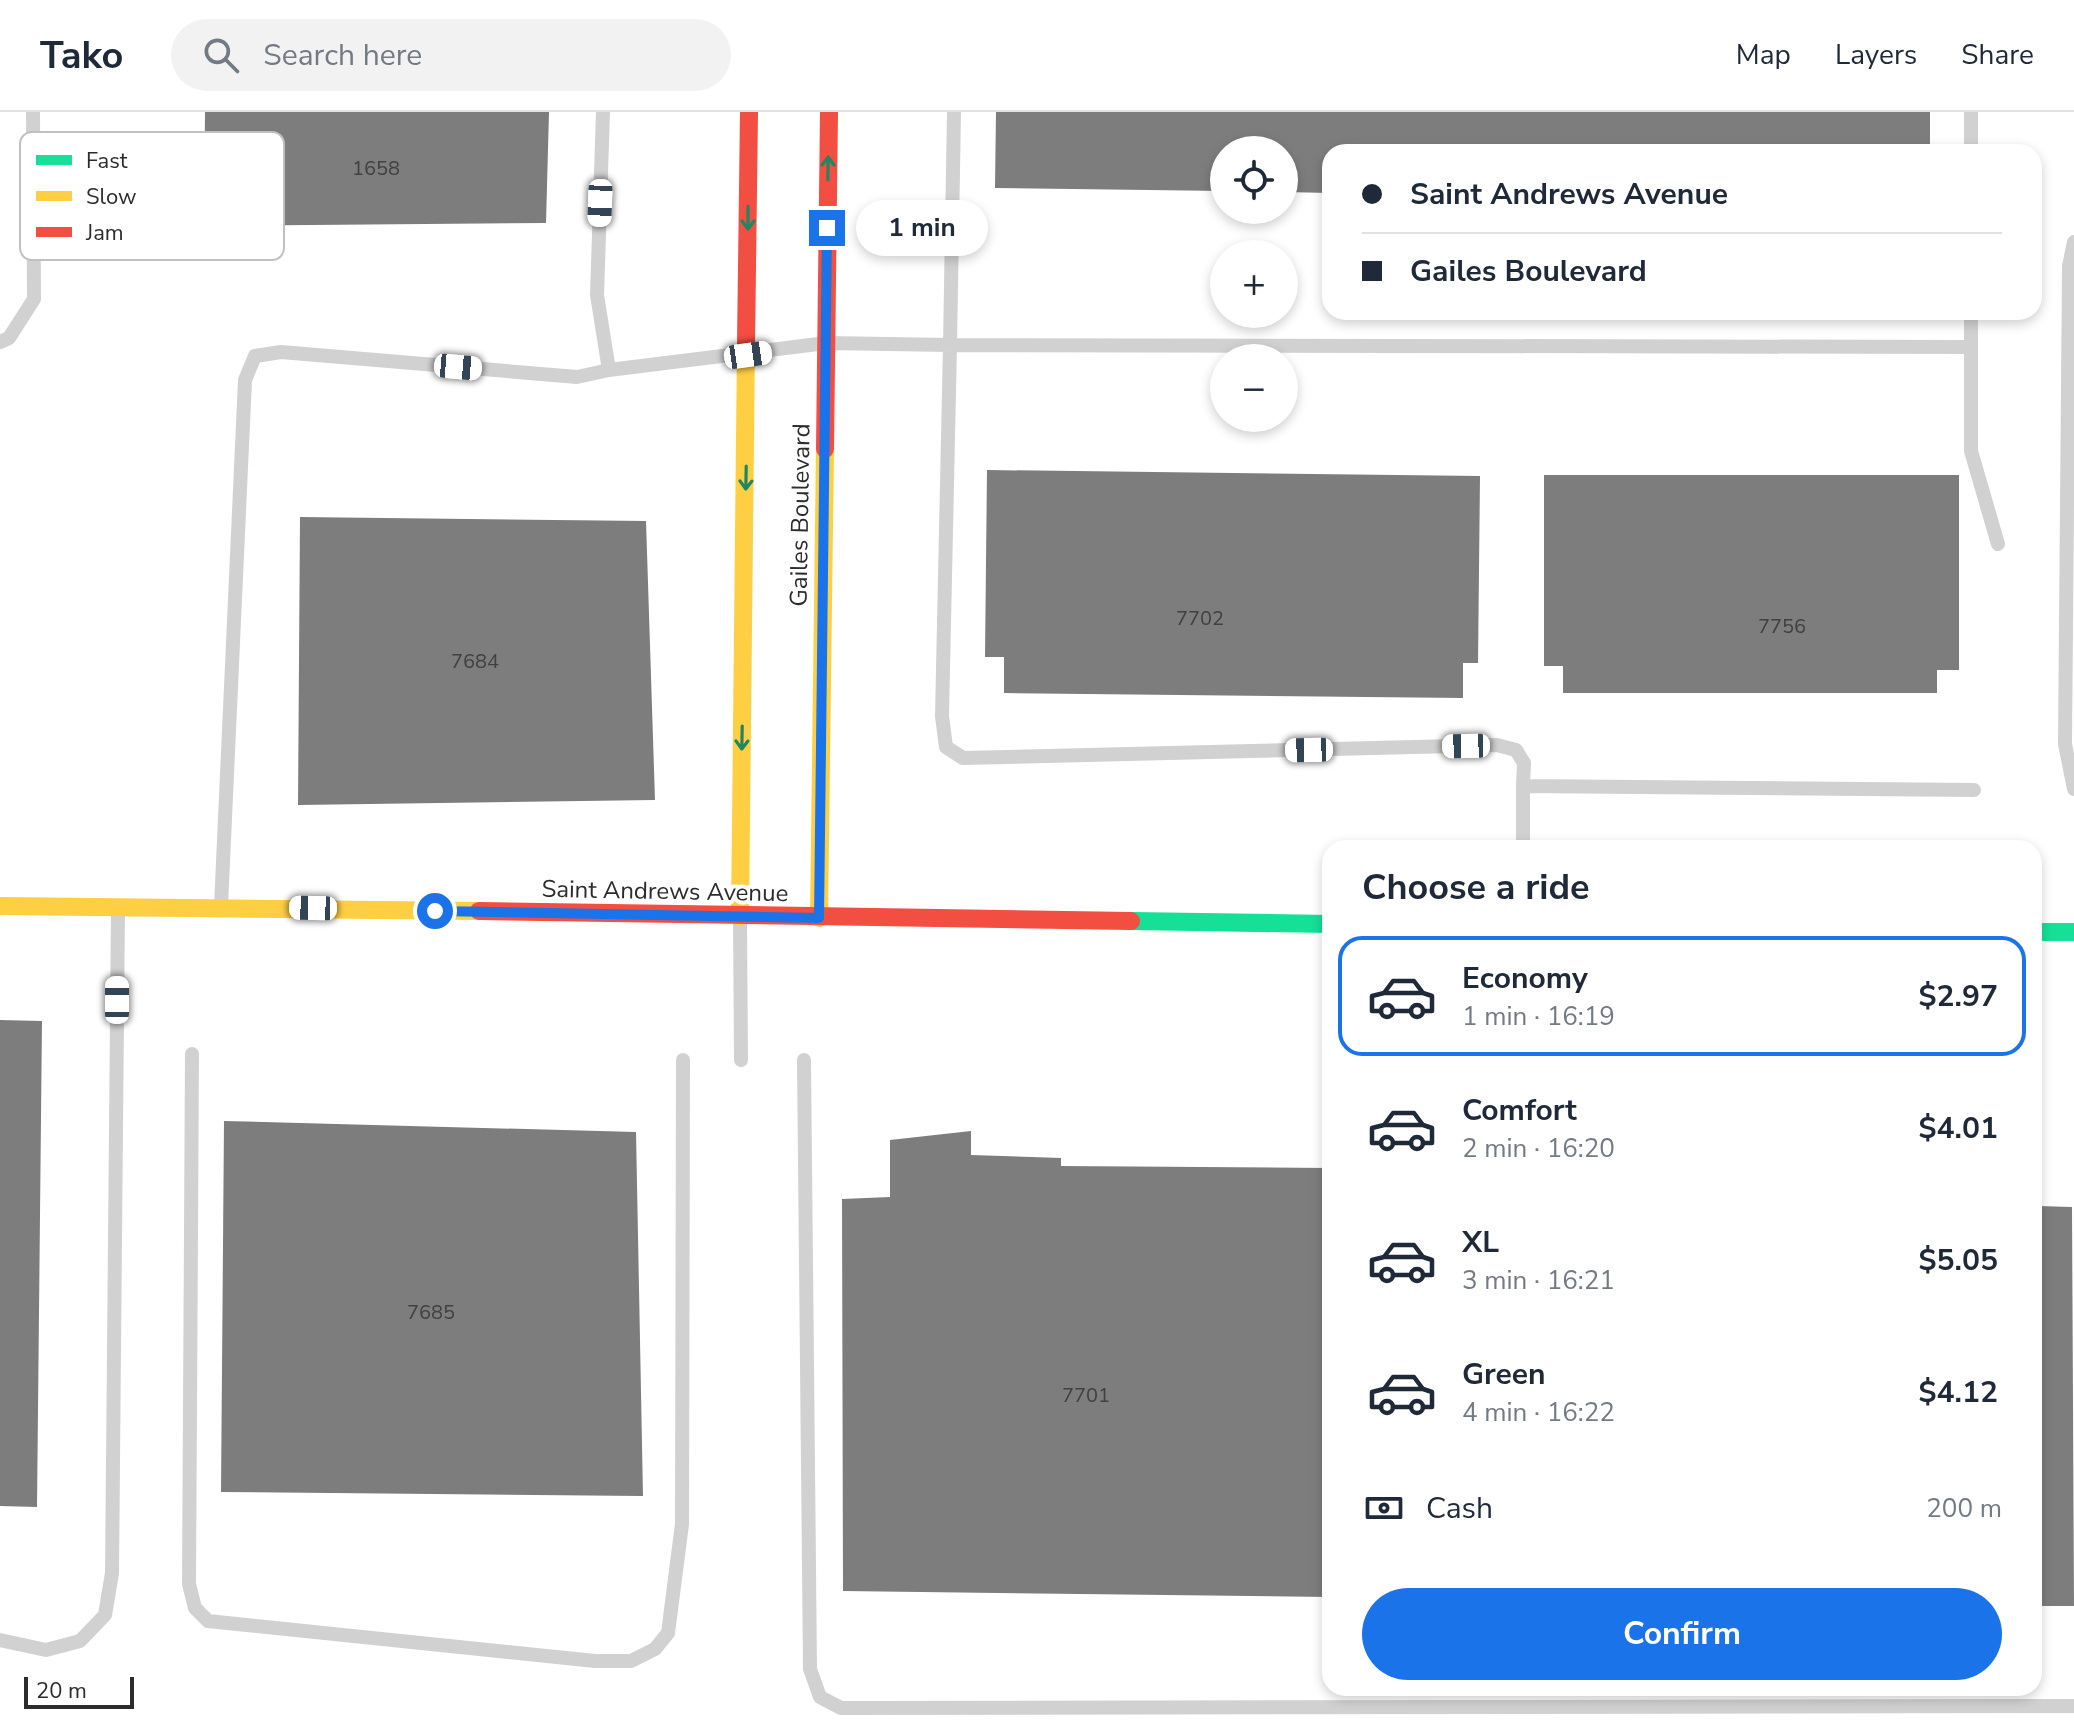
<!DOCTYPE html>
<html lang="en">
<head>
<meta charset="utf-8">
<style>
	:root { --surface:#fff; --page:#f2f2f3; --text:#1f2937; --muted:#747a83; --line:#e0e1e3; --accent:#1a73e8 }
	body { margin:0; font-family:"Nunito Sans",sans-serif; background:var(--page); color:var(--text); height:100vh; display:flex; flex-direction:column; font-size:30px; white-space:nowrap }
	* { box-sizing:border-box; margin:0 }
	p { font-size:26px; color:var(--muted) }
	.icon { flex:none; width:44px; height:44px; fill:none; stroke:currentColor; stroke-width:2; stroke-linecap:round; stroke-linejoin:round }
	.map { position:relative; flex:1; overflow:hidden }
	.sheet { position:absolute; left:1322px; top:728px; width:720px; height:856px; display:flex; flex-direction:column; background:var(--surface); border-radius:24px; box-shadow:0 4px 12px #0003 }
	.sheet>* { flex:none }
	.banner { position:absolute; left:1322px; top:32px; width:720px; height:176px; border-radius:24px; box-shadow:0 4px 12px #0003; display:grid; align-content:center; height:176px; padding:0 40px; background:var(--surface) }
	.buttons { position:absolute; left:1210px; top:24px; display:grid; gap:16px }
	.buttons a { display:grid; place-items:center; width:88px; height:88px; border-radius:50%; background:var(--surface); box-shadow:0 4px 12px #0003; font-size:40px }
	.scale { position:absolute; left:24px; bottom:20px; width:110px; box-sizing:border-box; padding-left:8px; border:4px solid #2c2c2c; border-top:0; font-size:22px; line-height:28px; white-space:nowrap; color:#2c2c2c; -webkit-text-stroke:6px #fff; paint-order:stroke }
	.end { position:absolute; width:36px; height:36px; margin:-18px; border:10px solid #1a73e8; background:#fff; box-shadow:0 0 0 4px #fff }
	.from { border-radius:50% }
	.bubble { position:absolute; height:56px; border-radius:28px; background:var(--surface); box-shadow:0 4px 12px #0003; font-size:26px; font-weight:700; line-height:56px; text-align:center }
	.car { position:absolute; width:24px; height:48px; margin:-24px -12px; border-radius:10px; box-shadow:0 0 6px 2px #0007; background:linear-gradient(#fff 24%,#345 0 40%,#fff 0 76%,#345 0 86%,#fff 0) }
	.banner b { display:flex; align-items:center; gap:28px; height:76px; font-size:30px }
	.banner b+b { border-top:2px solid var(--line) }
	.banner i { width:20px; height:20px; background:var(--text) }
	ul { padding:0; list-style:none }
	li { display:flex; align-items:center; gap:24px; height:120px; margin:0 16px 12px; padding:0 24px; border:4px solid transparent; border-radius:24px }
	li div { flex:1 }
	li b { display:block; font-size:30px }
	li em { font-style:normal; font-weight:700 }
	li.active { border-color:var(--accent) }
	li>.icon { width:72px; height:72px; stroke-width:1.5 }
	h2 { padding:0 40px; font-size:36px; line-height:96px }
	.pay { display:flex; align-items:center; gap:20px; height:88px; padding:0 40px; font-size:30px }
	.pay p { margin-inline-start:auto }
	.action { display:flex; gap:16px; margin-top:auto; padding:16px 40px }
	.action a { flex:1; height:92px; border-radius:48px; background:var(--accent); color:#fff; font-size:32px; font-weight:700; line-height:92px; text-align:center }
	header { display:flex; align-items:center; gap:48px; box-sizing:border-box; height:112px; padding:0 40px; background:var(--surface); border-bottom:2px solid var(--line) }
	header strong { font-size:38px }
	nav { display:flex; gap:44px; margin-inline-start:auto; font-size:28px }
	.search { width:560px; height:72px; background:var(--page); display:flex; align-items:center; gap:20px; box-sizing:border-box; padding:0 28px; border-radius:44px; color:var(--muted); font-size:30px }
	.map>svg:first-child { display:block }
	.building { fill:#7d7d7d }
	.lines { fill:none; stroke-linecap:round; stroke-linejoin:round }
	.lane { stroke:#d1d1d1; stroke-width:14 }
	.fast { stroke:#16e098; stroke-width:18 }
	.slow { stroke:#ffcf43; stroke-width:18 }
	.jam { stroke:#f24e42; stroke-width:18 }
	.oneway { stroke:#218662 }
	.route { stroke:#1a73e8; stroke-width:10 }
	.labels { text-anchor:middle; dominant-baseline:central; stroke-width:8; stroke-linejoin:round; paint-order:stroke }
	.number-label { font-size:20px; fill:#404040 }
	.street-label { font-size:24px; fill:#2c2c2c; stroke:#fff }
	.key { fill:#fff; stroke:#c0c0c0; stroke-width:2 }
	.key-label { font-size:22px; fill:#2c2c2c }
</style>
</head>
<body>
<header>
<strong>Tako</strong>
<div class="search"><svg class="icon" aria-label="search" viewBox="0 0 24 24"><circle cx="10" cy="10" r="6"/><path d="M15 15l6 6"/></svg>Search here</div>
<nav><a>Map</a><a>Layers</a><a>Share</a></nav>
</header>
<div class="map">
<svg width="2074" height="1617" viewBox="0 0 2074 1617">
	<rect width="100%" height="100%" fill="#fff"/>
	<path class="building" d="M205 0H549L546 111 204 114Z
		M996 0H1930V40H1330V81L1284 80V38H1224V79L995 76Z
		M987 358 1480 364 1478 551H1463V586L1004 581V545H985Z
		M1544 363H1959V558H1937V581H1563V554H1544Z
		M300 405 646 409 655 688 298 693Z
		M0 908 42 909 37 1395 0 1394Z
		M224 1009 636 1020 643 1384 221 1380Z
		M971 1019V1043L1061 1046V1054L1330 1056V1485L843 1479 842 1087 890 1085V1028Z
		M2034 1035H2037L2038 1094 2072 1095 2074 1494H2034Z"/>
	<g class="lines">
		<path class="lane" d="M1971 0V40
			M2074 130 2069 154 2065 632 2074 677
			M1971 200V339L1998 432
			M0 230 9 226 34 187 33 0
			M609 258 826 231 950 233 954 0
			M1523 674 1524 651 1516 638 1497 633 963 646 946 635 942 604 950 233 1971 235
			M1523 736V674L1974 678
			M221 794 245 268 255 244 281 240 577 265 609 258 597 183 603 0
			M740 808 741 948
			M192 942 189 1472 195 1496 208 1509 595 1549H631L655 1537 668 1521 682 1412 683 948
			M804 948 810 1557 820 1585 841 1596 2074 1594
			M0 1528 46 1538 80 1529 105 1503 112 1461 118 795"/>
		<path class="fast" d="M1131 809 1330 812
			M2034 820H2074"/>
		<path class="slow" d="M0 794 479 799
			M740 805 746 232
			M819 806 825 337"/>
		<path class="jam" d="M746 232 749 0
			M825 337 829 0
			M479 799 1131 809"/>
	</g>
	<defs><path id="oneway-shaft" d="M-6 0H5M1.5-3L5.5 0L1.5 3" fill="none" stroke-width="1.6" stroke-linecap="round" stroke-linejoin="round" transform="scale(2)"/></defs>
	<g class="oneway">
		<use href="#oneway-shaft" transform="translate(828 56) rotate(-89)"/>
		<use href="#oneway-shaft" transform="translate(748 106) rotate(90)"/>
		<use href="#oneway-shaft" transform="translate(746 366) rotate(91)"/>
		<use href="#oneway-shaft" transform="translate(742 626) rotate(91)"/>
	</g>
	<g class="lines">
		<path class="route" d="M435 799 819 806 827 116"/>
	</g>
	<g class="labels">
		<g class="number-label">
			<text x="376" y="56">1658</text>
			<text x="1200" y="506">7702</text>
			<text x="1782" y="514">7756</text>
			<text x="475" y="549">7684</text>
			<text x="431" y="1200">7685</text>
			<text x="1086" y="1283">7701</text>
		</g>
		<g class="street-label">
			<text transform="translate(800 403) rotate(-89)">Gailes Boulevard</text>
			<text transform="translate(665 779) rotate(1)">Saint Andrews Avenue</text>
		</g>
	</g>
	<rect x="20" y="20" width="264" height="128" rx="12" class="key"/>
	<rect x="36" y="43" width="36" height="10" fill="#16e098"/>
	<rect x="36" y="79" width="36" height="10" fill="#ffcf43"/>
	<rect x="36" y="115" width="36" height="10" fill="#f24e42"/>
	<g class="key-label">
		<text x="86" y="56">Fast</text>
		<text x="86" y="92">Slow</text>
		<text x="86" y="128">Jam</text>
	</g>
</svg>
<div class="buttons">
<a><svg class="icon" aria-label="locate" viewBox="0 0 24 24"><circle cx="12" cy="12" r="6"/><path d="M12 2v4M12 18v4M2 12h4M18 12h4"/></svg></a>
<a>+</a>
<a>−</a>
</div>
<div class="scale">20 m</div>
<i class="end from" style="left:435px;top:799px"></i>
<i class="end" style="left:827px;top:116px"></i>
<div class="bubble" style="left:856px;top:88px;width:132px">1 min</div>
<i class="car" style="left:600px;top:91px;rotate:182deg"></i>
<i class="car" style="left:748px;top:243px;rotate:82deg"></i>
<i class="car" style="left:458px;top:255px;rotate:95deg"></i>
<i class="car" style="left:1466px;top:634px;rotate:269deg"></i>
<i class="car" style="left:1309px;top:638px;rotate:269deg"></i>
<i class="car" style="left:313px;top:796px;rotate:271deg"></i>
<i class="car" style="left:117px;top:888px;rotate:0deg"></i>
<div class="banner">
<b><i class="from"></i>Saint Andrews Avenue</b>
<b><i></i>Gailes Boulevard</b>
</div>
<section class="sheet">
<h2>Choose a ride</h2>
<ul>
<li class="active"><svg class="icon" aria-label="car" viewBox="0 0 24 24"><path d="M5 17H2v-5l4-1 3-4h7l3 4 3 1v5h-3M9 17h6M6 11h13"/><circle cx="7" cy="17" r="2"/><circle cx="17" cy="17" r="2"/></svg><div><b>Economy</b><p>1 min · 16:19</p></div><em>$2.97</em></li>
<li><svg class="icon" aria-label="car" viewBox="0 0 24 24"><path d="M5 17H2v-5l4-1 3-4h7l3 4 3 1v5h-3M9 17h6M6 11h13"/><circle cx="7" cy="17" r="2"/><circle cx="17" cy="17" r="2"/></svg><div><b>Comfort</b><p>2 min · 16:20</p></div><em>$4.01</em></li>
<li><svg class="icon" aria-label="car" viewBox="0 0 24 24"><path d="M5 17H2v-5l4-1 3-4h7l3 4 3 1v5h-3M9 17h6M6 11h13"/><circle cx="7" cy="17" r="2"/><circle cx="17" cy="17" r="2"/></svg><div><b>XL</b><p>3 min · 16:21</p></div><em>$5.05</em></li>
<li><svg class="icon" aria-label="car" viewBox="0 0 24 24"><path d="M5 17H2v-5l4-1 3-4h7l3 4 3 1v5h-3M9 17h6M6 11h13"/><circle cx="7" cy="17" r="2"/><circle cx="17" cy="17" r="2"/></svg><div><b>Green</b><p>4 min · 16:22</p></div><em>$4.12</em></li>
</ul>
<div class="pay"><svg class="icon" aria-label="cash" viewBox="0 0 24 24"><path d="M3 7h18v10H3z"/><circle cx="12" cy="12" r="2"/></svg>Cash<p>200 m</p></div>
<div class="action"><a>Confirm</a></div>
</section>
</div>
</body>
</html>
